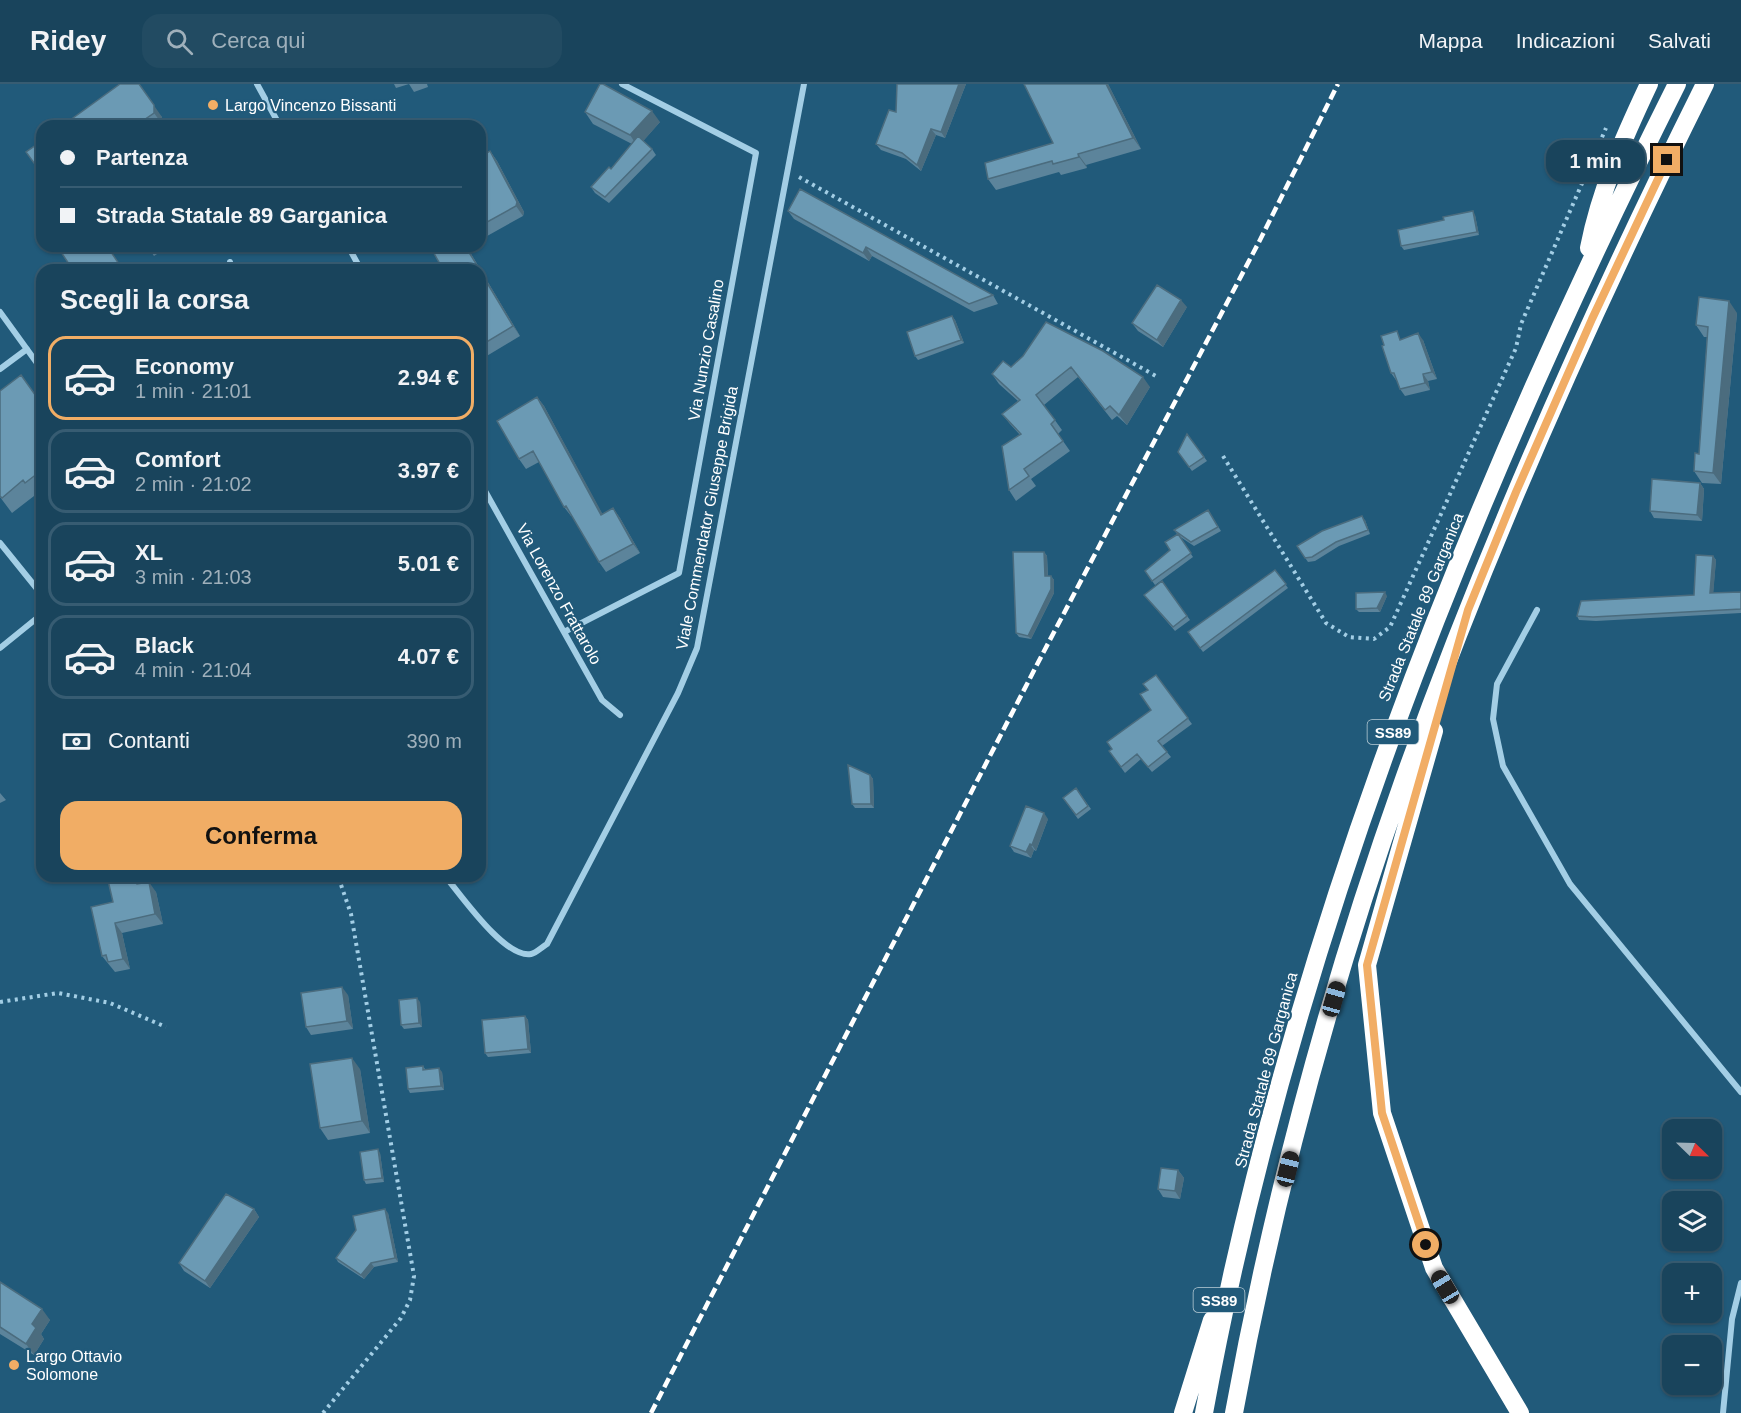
<!DOCTYPE html>
<html lang="it">
<head>
<meta charset="utf-8">
<style>
	:root { --surface:#19445c; --page:#224b62; --text:#f1f3f6; --muted:#9fb0bb; --line:#375c72; --accent:#f1ad65 }
	body { margin:0; font-family:Arial,sans-serif; background:var(--page); color:var(--text); height:100vh; display:flex; flex-direction:column; font-size:22px; white-space:nowrap }
	* { box-sizing:border-box; margin:0 }
	p { font-size:20px; color:var(--muted) }
	.icon { flex:none; width:33px; height:33px; fill:none; stroke:currentColor; stroke-width:2; stroke-linecap:round; stroke-linejoin:round }
	.map { position:relative; flex:1; overflow:hidden }
	.sheet { position:absolute; left:36px; top:180px; width:450px; height:618px; display:flex; flex-direction:column; background:var(--surface); border-radius:18px; box-shadow:0 2px 4px #0004,0 0 0 2px var(--line) }
	.sheet>* { flex:none }
	.hud { position:absolute; left:36px; top:36px; width:450px; height:132px; border-radius:18px; box-shadow:0 2px 4px #0004,0 0 0 2px var(--line); display:grid; align-content:center; height:132px; padding:0 24px; background:var(--surface) }
	.needle { width:39px; rotate:113deg }
	.buttons { position:absolute; left:1662px; top:1035px; display:grid; gap:12px }
	.buttons a { display:grid; place-items:center; width:60px; height:60px; border-radius:12px; background:var(--surface); box-shadow:0 2px 4px #0004,0 0 0 2px var(--line); font-size:30px }
	.end { position:absolute; width:27px; height:27px; margin:-14px; border:8px solid #f1ad65; background:#111; box-shadow:0 0 0 3px #111 }
	.from { border-radius:50% }
	.bubble { position:absolute; height:42px; border-radius:18px; background:var(--surface); box-shadow:0 2px 4px #0004,0 0 0 2px var(--line); font-size:20px; font-weight:600; line-height:42px; text-align:center }
	.car { position:absolute; width:18px; height:36px; margin:-18px -9px; border-radius:8px; box-shadow:0 0 4px 2px #0007; background:linear-gradient(#222 24%,#8ab4d8 0 40%,#222 0 76%,#8ab4d8 0 86%,#222 0) }
	.hud b { display:flex; align-items:center; gap:21px; height:57px; font-size:22px }
	.hud b+b { border-top:2px solid var(--line) }
	.hud i { width:15px; height:15px; background:var(--text) }
	ul { padding:0; list-style:none }
	li { display:flex; align-items:center; gap:18px; height:84px; margin:0 12px 9px; padding:0 12px; border:3px solid var(--line); border-radius:18px }
	li div { flex:1 }
	li b { display:block; font-size:22px }
	li em { font-style:normal; font-weight:600 }
	li.current { border-color:var(--accent) }
	li>.icon { width:54px; height:54px; stroke-width:1.5 }
	h2 { padding:0 24px; font-size:27px; line-height:72px }
	.pay { display:flex; align-items:center; gap:15px; height:66px; padding:0 24px; font-size:22px }
	.pay p { margin-inline-start:auto }
	.button { display:flex; gap:12px; margin-top:auto; padding:12px 24px }
	.button a { flex:1; height:69px; border-radius:18px; background:var(--accent); color:#111; font-size:24px; font-weight:600; line-height:69px; text-align:center }
	header { display:flex; align-items:center; gap:36px; box-sizing:border-box; height:84px; padding:0 30px; background:var(--surface); border-bottom:2px solid var(--line) }
	header strong { font-size:28px }
	nav { display:flex; gap:33px; margin-inline-start:auto; font-size:21px }
	.search { width:420px; height:54px; background:var(--page); display:flex; align-items:center; gap:15px; box-sizing:border-box; padding:0 21px; border-radius:18px; color:var(--muted); font-size:22px }
	.map>svg:first-child { display:block }
	.lines { fill:none; stroke-linecap:round; stroke-linejoin:round }
	.path { stroke:#a3cee5; stroke-width:4; stroke-dasharray:3 4.5; stroke-linecap:butt }
	.street { stroke:#a3cee5; stroke-width:6 }
	.highway { stroke:#fff; stroke-width:18 }
	.rail { stroke:#fff; stroke-width:4.5; stroke-dasharray:10 4.5; stroke-linecap:butt }
	.wall { fill:#5c849b }
	.shaded-wall { fill:#4b6c7e }
	.building { fill:#6b9ab4; stroke:#4b6c7e; stroke-width:1.5 }
	.route { stroke:#f1ad65; stroke-width:8 }
	.poi-dot { fill:#f1ad65; stroke:#215a7a; stroke-width:2 }
	.labels { text-anchor:middle; dominant-baseline:central; stroke-width:4.5; stroke-linejoin:round; paint-order:stroke }
	.shield { fill:#215a7a; stroke:#bcced7; stroke-width:1.5 }
	.shield-label { font-size:15px; font-weight:bold; fill:#fff }
	.poi-label { font-size:16px; fill:#fff; stroke:#215a7a; text-anchor:start }
	.street-label { font-size:16px; fill:#fff; stroke:#215a7a }
</style>
</head>
<body>
<header>
<strong>Ridey</strong>
<div class="search"><svg class="icon" aria-label="search" viewBox="0 0 24 24"><circle cx="10" cy="10" r="6"/><path d="M15 15l6 6"/></svg>Cerca qui</div>
<nav><a>Mappa</a><a>Indicazioni</a><a>Salvati</a></nav>
</header>
<div class="map">
<svg width="1741" height="1329" viewBox="0 0 1741 1329">
	<rect width="100%" height="100%" fill="#215a7a"/>
	<g class="lines">
		<path class="path" d="M799 93 1156 292
			M1223 372 1326 539 1349 553 1374 555 1390 543 1516 264 1521 240 1606 44
			M0 918 58 909 110 919 166 943
			M323 1329 401 1234 410 1216 414 1192 351 830 338 792"/>
		<path class="street" d="M257 0 280 42
			M348 162 361 186
			M230 178 232 186
			M0 228 42 286
			M0 285 27 265
			M480 398 602 616 620 631
			M0 459 42 511
			M1537 526 1497 600 1493 635 1503 682 1570 800 1741 1008
			M564 548 679 489 756 69 622 0
			M0 564 42 530
			M445 792C461 811 505 875 531 870 536 869 542 863 547 860L678 609 697 564 804 0
			M1723 1329 1732 1235 1741 1199"/>
		<path class="highway" d="M1589 164C1600 107 1624 53 1649 0
			M1434 647 1367 881 1382 1029 1434 1184 1520 1329
			M1183 1329 1212 1236
			M1204 1329C1289 864 1466 421 1677 0
			M1234 1329C1273 1115 1330 903 1403 698 1488 459 1592 227 1705 0"/>
		<path class="rail" d="M651 1329 1042 571 1260 156 1338 0"/>
	</g>
	<path class="wall" d="M120 0 162 33V40L160 42H62Z
		M394 0H427L428 3 414 8 409 0 396 4Z
		M897 0H966L945 54 936 51 921 87 906 75 881 66 876 60 896 28Z
		M1108 0 1141 65 1086 81 1087 84 1061 91 1059 88 996 106 988 95 1053 59Z
		M585 28 660 38 643 57 652 65 656 71 609 119 595 109 591 103 611 85 632 60 593 40Z
		M490 67 497 77 524 128 523 132 480 156V71Z
		M788 127 993 211 998 220 974 228 872 172 869 177 794 135Z
		M1475 131 1479 151 1404 166 1401 162 1444 136Z
		M107 162 123 186H73Z
		M147 162H169L154 172Z
		M430 162H469L467 163 520 252 480 276V186L441 182Z
		M1187 223 1163 263 1138 247 1132 239Z
		M1737 229 1721 400 1702 399 1694 387 1699 370 1707 253H1704L1696 241Z
		M952 232 955 236 964 259 918 276 915 272Z
		M1403 255 1423 256 1437 295 1428 297 1430 306 1405 312 1400 305 1397 296H1396L1391 289Z
		M1023 272 1150 303 1127 341 1117 332 1112 336 1078 293 1044 321 1062 346 1058 350 1070 367 1031 395 1036 402 1016 417 1009 406 1020 351 1010 340 1002 330 1018 317 999 300 992 290 1011 283Z
		M0 307 42 313V410L36 414 34 412 12 429 0 413Z
		M537 313 544 322 602 430 613 424 620 434 640 469 606 488 599 478 572 432H571L564 423 539 378 526 385 519 375Z
		M1187 350 1207 377 1192 387 1178 368Z
		M1700 399 1704 405 1702 437 1654 434 1650 427Z
		M1208 426 1221 447 1194 462 1179 452 1193 473 1155 501 1145 487 1170 466 1177 450 1174 446Z
		M1365 436 1370 450 1339 462 1315 477 1308 478 1297 462Z
		M1044 468 1047 472 1048 492H1051L1054 496V509L1031 555 1019 553 1016 549Z
		M1713 472 1716 476 1713 509 1741 508V529L1596 537 1579 536 1577 532 1694 511Z
		M1275 486 1288 504 1203 568 1188 548Z
		M1162 497 1190 536 1175 547 1144 511Z
		M1387 512 1380 528H1359L1356 525Z
		M1156 591 1192 640 1162 662 1171 673 1152 688 1141 675 1125 689 1109 667 1151 626 1148 606Z
		M870 691 873 695 874 724H855L852 720Z
		M1076 704 1091 725 1078 735 1063 714Z
		M0 709 6 716 0 719Z
		M1048 735 1036 767 1034 766 1031 774 1014 768 1010 762Z
		M140 792 142 799 156 808 163 840 122 849 130 885 115 888 102 872 113 818Z
		M348 911 353 945 311 951 306 943Z
		M420 918 422 943 404 945 401 941Z
		M525 932 528 936 531 969 488 973 485 969Z
		M423 982 425 985 442 988 444 1006 410 1009 408 1005Z
		M360 985 370 1049 328 1056 320 1044Z
		M380 1069 384 1098 366 1100 364 1096Z
		M1178 1086 1184 1094 1180 1115 1163 1113 1158 1105Z
		M254 1125 259 1133 210 1204 184 1187 179 1179Z
		M388 1129 398 1178 374 1183 364 1195 338 1178 336 1174Z
		M0 1198 50 1236 41 1250 44 1255 34 1271 0 1250Z"/>
	<path class="shaded-wall" d="M139 0 162 33V40L154 29Z
		M959 0H966L945 54 941 48Z
		M1106 0H1108L1141 65 1133 54Z
		M652 27 660 38 638 63 630 51Z
		M931 45 936 51 921 87 917 81Z
		M490 67 497 77 524 128 523 132 516 122Z
		M1078 70 1086 81 1087 84 1079 73Z
		M1473 127 1475 131 1479 151 1477 148Z
		M465 162H466L520 252 513 242Z
		M866 163 872 172 869 177 863 169Z
		M1181 216 1187 223 1163 263 1157 256Z
		M1729 217 1737 229 1721 400 1713 389Z
		M952 232 955 236 964 259 961 256Z
		M1418 249 1423 256 1437 295 1432 288Z
		M1423 290 1428 297 1430 306 1425 299Z
		M1143 293 1150 303 1127 341 1119 331Z
		M537 313 544 322 608 440 601 431Z
		M1700 399 1704 405 1702 437 1697 431Z
		M613 424 620 434 640 469 633 460Z
		M1362 432 1365 436 1370 450 1368 446Z
		M1044 468 1047 472 1048 496 1045 492Z
		M1713 472 1716 476 1713 513 1710 509Z
		M1051 492 1054 496V509L1031 555 1028 552Z
		M1385 508 1387 512 1380 528 1377 524Z
		M870 691 873 695 874 724 871 720Z
		M1044 729 1048 735 1036 767 1032 761Z
		M1030 760 1034 766 1031 774 1026 768Z
		M135 792H140L144 811 137 800Z
		M149 798 156 808 163 840 155 830Z
		M115 839 122 849 130 885 123 875Z
		M342 903 348 911 353 945 347 937Z
		M417 914 420 918 422 943 419 939Z
		M525 932 528 936 531 969 528 965Z
		M352 974 360 985 370 1049 362 1037Z
		M439 984 442 988 444 1006 441 1002Z
		M378 1065 380 1069 384 1098 382 1094Z
		M1178 1086 1184 1094 1180 1115 1175 1107Z
		M254 1125 259 1133 210 1204 205 1197Z
		M385 1125 388 1129 398 1178 395 1174Z
		M371 1179 374 1183 364 1195 361 1191Z
		M42 1225 50 1236 41 1250 44 1255 34 1271 26 1260 32 1240Z"/>
	<path class="building" d="M120 0H139L154 21V29L135 42H62Z
		M600 0H603L652 27 630 51 585 28Z
		M897 0H959L941 48 931 45 917 81 902 69 876 60 889 26 896 28Z
		M1024 0H1106L1133 54 1078 70 1079 73 1053 80 1052 77 988 95 985 79 1053 59Z
		M638 52 652 65 605 113 591 103 609 83 611 85Z
		M42 57V90L26 68Z
		M490 67 517 118 516 122 480 142V71L486 68 487 69Z
		M800 105 993 211 969 220 866 163 863 169 788 127Z
		M1473 127 1477 148 1401 162 1398 146 1444 136 1443 133Z
		M57 162H107L119 180 110 186H73Z
		M430 162H465L480 186H433L441 182Z
		M480 187 513 242 480 262Z
		M1157 201 1181 216 1157 256 1132 239Z
		M1699 213 1729 217 1713 389 1694 387 1695 369 1699 370 1708 243 1696 241Z
		M952 232 961 256 915 272 907 248Z
		M1046 238 1103 267 1143 293 1119 331 1110 322 1105 326 1071 283 1036 311 1055 336 1051 340 1063 357 1024 385 1029 392 1009 406 1002 362 1021 350 1002 330 1020 316 992 290 1003 277 1011 283 1023 272Z
		M1397 247 1400 256 1418 249 1432 288 1423 290 1425 299 1400 305 1394 289H1391L1382 262 1384 261 1381 252Z
		M21 291 36 312 42 313V386L25 399 23 396 2 414 0 412V307Z
		M537 313 601 431 613 424 633 460 599 478 566 422 564 423 533 367 519 375 497 337Z
		M1187 350 1204 373 1189 383 1178 368Z
		M1652 395 1700 399 1697 431 1650 427Z
		M1208 426 1218 443 1191 458 1174 446Z
		M1362 432 1368 446 1336 458 1312 473 1305 474 1297 462 1322 447Z
		M1178 450 1191 469 1152 497 1145 487 1170 466 1165 458Z
		M1013 468H1044L1045 492H1051V505L1028 552 1016 549Z
		M1696 471 1713 472 1710 509 1741 508V525L1593 533 1577 532 1581 517 1694 511Z
		M1275 486 1286 500 1200 564 1188 548Z
		M1162 497 1187 532 1173 543 1144 511Z
		M1385 508 1377 524 1356 525V509Z
		M1156 591 1188 634 1158 657 1167 668 1148 683 1137 670 1121 683 1109 667 1112 665 1107 658 1151 626 1140 610 1148 606 1143 600Z
		M848 681 870 691 871 720H852Z
		M1076 704 1088 722 1076 731 1063 714Z
		M1026 722 1044 729 1032 761 1030 760 1026 768 1010 762Z
		M107 792H135L137 800 149 798 155 830 115 839 123 875 108 878 106 871 102 872 91 823 113 818Z
		M342 903 347 937 306 943 301 909Z
		M417 914 419 939 401 941 399 916Z
		M525 932 528 965 485 969 482 936Z
		M352 974 362 1037 320 1044 310 980Z
		M423 982V986L439 984 441 1002 408 1005 406 984Z
		M378 1065 382 1094 364 1096 360 1068Z
		M1161 1084 1178 1086 1175 1107 1158 1105Z
		M226 1110 254 1125 205 1197 179 1179Z
		M385 1125 395 1174 371 1179 361 1191 336 1174 356 1146 353 1132Z
		M0 1198 42 1225 32 1240 36 1244 26 1260 0 1243Z"/>
	<g class="lines">
		<path class="route" d="M1426 1161 1382 1029 1367 881 1468 526 1516 408 1592 235 1667 76"/>
	</g>
	<g class="poi-dot">
		<circle cx="213" cy="21" r="6"/>
		<circle cx="14" cy="1281" r="6"/>
	</g>
	<g class="labels">
		<g class="shield">
			<rect x="1367.5" y="636" width="51" height="24" rx="4.5"/>
			<rect x="1193.5" y="1204" width="51" height="24" rx="4.5"/>
		</g>
		<g class="shield-label">
			<text x="1393" y="648">SS89</text>
			<text x="1219" y="1216">SS89</text>
		</g>
		<g class="poi-label">
			<text x="225" y="21">Largo Vincenzo Bissanti</text>
			<text x="26" y="1272">Largo Ottavio<tspan x="26" dy="18">Solomone</tspan></text>
		</g>
		<g class="street-label">
			<text transform="translate(706 266) rotate(-80)">Via Nunzio Casalino</text>
			<text transform="translate(707 434) rotate(-79)">Viale Commendator Giuseppe Brigida</text>
			<text transform="translate(559 510) rotate(61)">Via Lorenzo Frattarolo</text>
			<text transform="translate(1421 523) rotate(-68)">Strada Statale 89 Garganica</text>
			<text transform="translate(1266 986) rotate(-75)">Strada Statale 89 Garganica</text>
		</g>
	</g>
</svg>
<div class="buttons">
<a><svg class="needle" viewBox="-14 -14 28 28"><path d="M0-13l5 13h-10z" fill="#e53935"/><path d="M0 13l5-13h-10z" fill="#9fb0bb"/></svg></a>
<a><svg class="icon" aria-label="layers" viewBox="0 0 24 24"><path d="M12 4l9 5-9 5-9-5zM3 14l9 5 9-5"/></svg></a>
<a>+</a>
<a>−</a>
</div>
<i class="end from" style="left:1426px;top:1161px"></i>
<i class="end" style="left:1667px;top:76px"></i>
<div class="bubble" style="left:1546px;top:56px;width:99px">1 min</div>
<i class="car" style="left:1334px;top:915px;rotate:16deg"></i>
<i class="car" style="left:1288px;top:1085px;rotate:14deg"></i>
<i class="car" style="left:1445px;top:1203px;rotate:329deg"></i>
<div class="hud">
<b><i class="from"></i>Partenza</b>
<b><i></i>Strada Statale 89 Garganica</b>
</div>
<section class="sheet">
<h2>Scegli la corsa</h2>
<ul>
<li class="current"><svg class="icon" aria-label="car" viewBox="0 0 24 24"><path d="M5 17H2v-5l4-1 3-4h7l3 4 3 1v5h-3M9 17h6M6 11h13"/><circle cx="7" cy="17" r="2"/><circle cx="17" cy="17" r="2"/></svg><div><b>Economy</b><p>1 min · 21:01</p></div><em>2.94 €</em></li>
<li><svg class="icon" aria-label="car" viewBox="0 0 24 24"><path d="M5 17H2v-5l4-1 3-4h7l3 4 3 1v5h-3M9 17h6M6 11h13"/><circle cx="7" cy="17" r="2"/><circle cx="17" cy="17" r="2"/></svg><div><b>Comfort</b><p>2 min · 21:02</p></div><em>3.97 €</em></li>
<li><svg class="icon" aria-label="car" viewBox="0 0 24 24"><path d="M5 17H2v-5l4-1 3-4h7l3 4 3 1v5h-3M9 17h6M6 11h13"/><circle cx="7" cy="17" r="2"/><circle cx="17" cy="17" r="2"/></svg><div><b>XL</b><p>3 min · 21:03</p></div><em>5.01 €</em></li>
<li><svg class="icon" aria-label="car" viewBox="0 0 24 24"><path d="M5 17H2v-5l4-1 3-4h7l3 4 3 1v5h-3M9 17h6M6 11h13"/><circle cx="7" cy="17" r="2"/><circle cx="17" cy="17" r="2"/></svg><div><b>Black</b><p>4 min · 21:04</p></div><em>4.07 €</em></li>
</ul>
<div class="pay"><svg class="icon" aria-label="cash" viewBox="0 0 24 24"><path d="M3 7h18v10H3z"/><circle cx="12" cy="12" r="2"/></svg>Contanti<p>390 m</p></div>
<div class="button"><a>Conferma</a></div>
</section>
</div>
</body>
</html>
